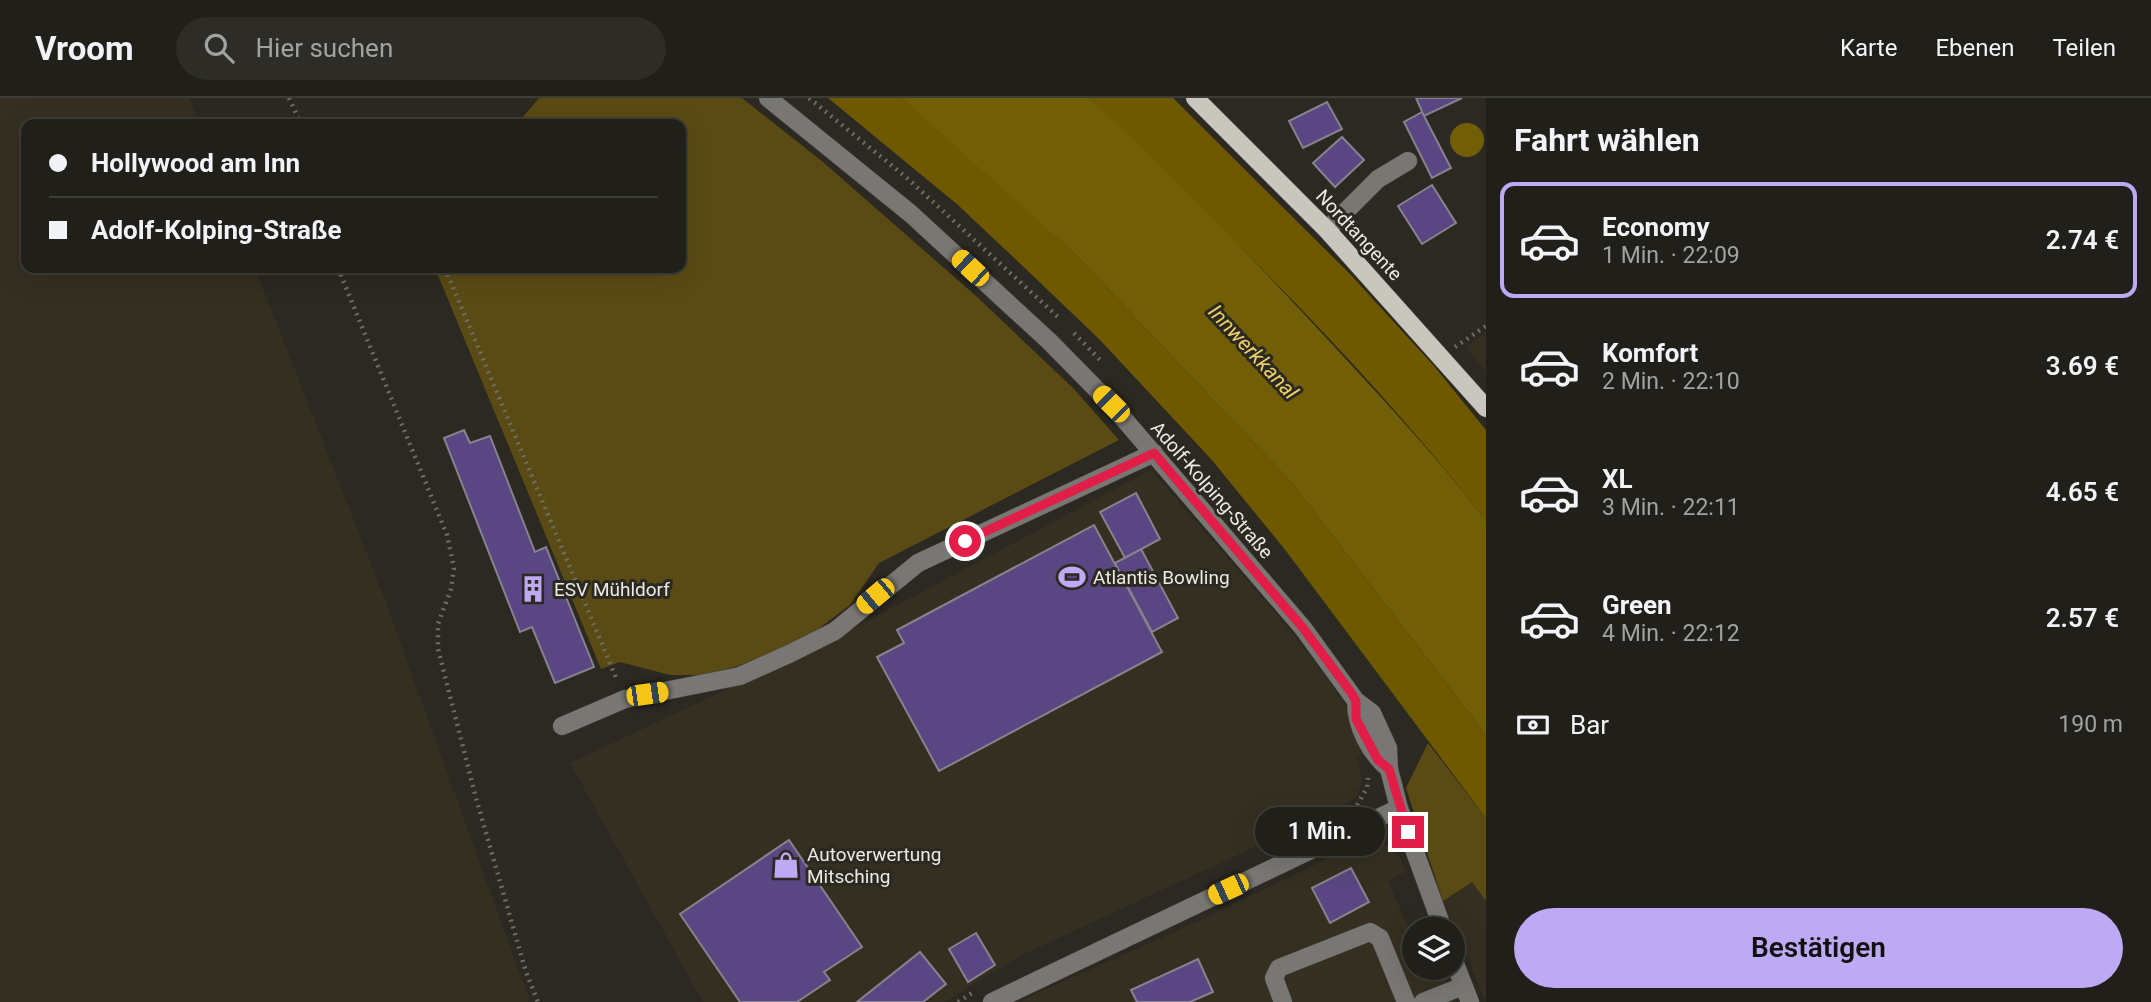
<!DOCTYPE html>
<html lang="de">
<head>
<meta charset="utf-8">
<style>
	:root { --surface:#201f19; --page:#2d2c26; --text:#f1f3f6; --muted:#a2a2a2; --line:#3d3d38; --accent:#bea9f4 }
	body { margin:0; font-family:Roboto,sans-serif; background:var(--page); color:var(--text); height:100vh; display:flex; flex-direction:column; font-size:26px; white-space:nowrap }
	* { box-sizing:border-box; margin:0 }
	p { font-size:23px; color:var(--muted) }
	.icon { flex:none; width:38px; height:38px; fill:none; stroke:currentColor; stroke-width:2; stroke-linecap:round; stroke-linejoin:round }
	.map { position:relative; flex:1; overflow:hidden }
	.side { display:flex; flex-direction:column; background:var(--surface); width:665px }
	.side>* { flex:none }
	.guide { position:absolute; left:21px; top:21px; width:665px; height:154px; border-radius:14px; box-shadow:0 7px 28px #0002,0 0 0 2px var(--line); display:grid; align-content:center; height:154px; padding:0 28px; background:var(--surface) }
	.buttons { position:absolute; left:1402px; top:819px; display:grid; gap:14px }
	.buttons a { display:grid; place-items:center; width:63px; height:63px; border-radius:50%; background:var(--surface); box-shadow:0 7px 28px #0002,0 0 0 2px var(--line); font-size:35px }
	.end { position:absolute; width:32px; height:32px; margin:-16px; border:9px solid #e11d48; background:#fff; box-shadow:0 0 0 4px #fff }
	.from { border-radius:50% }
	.bubble { position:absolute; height:49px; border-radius:24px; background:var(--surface); box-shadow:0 7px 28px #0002,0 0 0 2px var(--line); font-size:23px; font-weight:600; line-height:49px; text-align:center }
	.car { position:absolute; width:21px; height:42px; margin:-21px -10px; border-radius:9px; box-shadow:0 0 5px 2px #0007; background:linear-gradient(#f5c518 24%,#345 0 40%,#f5c518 0 76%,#345 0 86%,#f5c518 0) }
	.guide b { display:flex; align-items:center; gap:24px; height:66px; font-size:26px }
	.guide b+b { border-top:2px solid var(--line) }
	.guide i { width:18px; height:18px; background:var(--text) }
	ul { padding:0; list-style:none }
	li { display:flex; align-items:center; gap:21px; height:116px; margin:0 14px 10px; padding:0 14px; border:4px solid transparent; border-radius:14px }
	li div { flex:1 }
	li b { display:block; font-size:26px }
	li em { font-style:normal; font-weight:600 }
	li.current { border-color:var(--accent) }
	li>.icon { width:63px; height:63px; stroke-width:1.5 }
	h2 { padding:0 28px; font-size:32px; line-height:84px }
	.pay { display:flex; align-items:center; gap:18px; height:77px; padding:0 28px; font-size:26px }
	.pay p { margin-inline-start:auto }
	.cta { display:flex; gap:14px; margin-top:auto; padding:14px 28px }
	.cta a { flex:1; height:80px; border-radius:42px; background:var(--accent); color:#111; font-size:28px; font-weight:600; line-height:80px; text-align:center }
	header { display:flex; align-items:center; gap:42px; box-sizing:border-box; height:98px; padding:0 35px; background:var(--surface); border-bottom:2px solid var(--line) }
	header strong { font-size:33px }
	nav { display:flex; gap:38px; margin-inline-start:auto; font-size:24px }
	.search { width:490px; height:63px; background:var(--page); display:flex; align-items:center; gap:18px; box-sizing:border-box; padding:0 24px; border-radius:38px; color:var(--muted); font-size:26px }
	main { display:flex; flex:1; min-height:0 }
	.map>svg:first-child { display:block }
	.built { fill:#342f21 }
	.green { fill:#5a4b14 }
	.forest { fill:#6e5900 }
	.water { fill:#725e06 }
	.building { fill:#594682; stroke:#86838d; stroke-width:2 }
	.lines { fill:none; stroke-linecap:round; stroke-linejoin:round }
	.minor-casing { stroke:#46443c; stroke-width:19 }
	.major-casing { stroke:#46443c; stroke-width:19 }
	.path { stroke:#6e6c65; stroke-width:4.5; stroke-dasharray:2 5; stroke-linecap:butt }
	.minor { stroke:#787773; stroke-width:18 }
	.major { stroke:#c9c6bd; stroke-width:18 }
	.route { stroke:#e11d48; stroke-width:9 }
	.labels { text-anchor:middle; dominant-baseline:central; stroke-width:6; stroke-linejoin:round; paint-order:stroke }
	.street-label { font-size:19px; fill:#eceae5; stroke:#2b2921 }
	.poi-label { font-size:19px; fill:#eceae5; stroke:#2b2921; text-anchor:start }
	.water-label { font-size:21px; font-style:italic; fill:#eed068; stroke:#2b2921 }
</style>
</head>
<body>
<header>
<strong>Vroom</strong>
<div class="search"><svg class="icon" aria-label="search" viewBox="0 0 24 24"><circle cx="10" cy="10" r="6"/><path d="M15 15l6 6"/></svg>Hier suchen</div>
<nav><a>Karte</a><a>Ebenen</a><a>Teilen</a></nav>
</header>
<main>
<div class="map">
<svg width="1486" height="904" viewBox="0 0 1486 904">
	<rect width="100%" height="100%" fill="#2b2921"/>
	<path class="built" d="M0 0H189L200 26H26V170H255L384 499 530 904H0Z
		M1486 234V274L1466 249Z
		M1151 372 1278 518 1323 574 1354 621 1368 653 1357 660 1362 683 1357 698 1343 708 1018 859 945 904H703L570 665 824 546Z
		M1364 743 1389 747 1400 760 1406 774 1388 782 1409 832 1425 827 1427 831H1414V870H1442L1455 904H1017L1199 823Z
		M1472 784 1486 803V904L1443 803Z"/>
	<path class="green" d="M539 0H742L823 64 976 198 1073 290 1119 342 879 465 850 507 809 538 738 568 702 577H670L620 564 601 571 435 170H681V26H517Z
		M1428 645 1486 720V803L1472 784 1443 803 1406 690Z"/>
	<path class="forest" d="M828 0H902L931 23 1075 156 1292 385 1486 637V720L1286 453 1211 361 1100 242 1029 174 958 107Z
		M1089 0H1173L1349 175 1434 268 1486 332V423C1370 271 1225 134 1089 0Z"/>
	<path class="water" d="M902 0H1089C1178 82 1261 169 1343 258 1392 311 1442 365 1486 423V637L1292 385 1075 156Z
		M1450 42a17 17 0 1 1 34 0a17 17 0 1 1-34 0Z"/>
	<path class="building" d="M1416 0H1462L1424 18Z
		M1327 4 1342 31 1303 50 1289 23Z
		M1422 14 1451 70 1432 80 1404 24Z
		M1342 39 1364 62 1335 89 1313 65Z
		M1432 87 1456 125 1422 146 1398 108Z
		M464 332 470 345 490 338 535 454 546 449 594 569 555 585 532 529 520 534 444 340Z
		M1136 395 1160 441 1125 460 1100 414Z
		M1094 427 1162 554 939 673 877 559 904 545 897 532Z
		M1141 451 1178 520 1152 534 1115 465Z
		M789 742 862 849 824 874 830 882 797 904H740L680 816Z
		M1351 770 1369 804 1330 825 1312 790Z
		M976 835 995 867 968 884 949 851Z
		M920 854 946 886 923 904H857Z
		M1198 861 1213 894 1190 904H1137L1131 892Z"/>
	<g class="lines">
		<defs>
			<path id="minor" d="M768 0 911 116 1049 243 1111 306 1303 530 1356 603 1372 615 1388 650 1389 671 1399 710 1443 831
				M1327 132 1378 81 1408 63
				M1356 603C1356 629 1370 655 1389 671
				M562 628 625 601 740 578 791 555 835 533 918 465 1154 355
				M1452 858 1470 904
				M992 904 1399 710
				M1283 904 1274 880 1279 870 1370 834 1380 840 1406 904
				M1423 904 1463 888"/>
			<path id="major" d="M1195 0 1327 132 1486 310"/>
		</defs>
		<use href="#minor" class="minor-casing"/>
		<use href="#major" class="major-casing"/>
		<path class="path" d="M289 0 301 26
			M809 0 907 80 1058 219
			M338 170 447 437 454 470 451 491 438 526V551L476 700 526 874 538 904
			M445 170 617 582
			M1074 235 1100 262
			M1455 249 1486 228
			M1357 707 1367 690 1368 680
			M958 904 975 893"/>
		<use href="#minor" class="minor"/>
		<use href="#major" class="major"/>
	</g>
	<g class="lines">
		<path class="route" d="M965 443 1154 355 1303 530 1350 593 1356 603V621L1378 662 1389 671 1408 734"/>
	</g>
	<defs>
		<symbol id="stadium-bare" viewBox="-9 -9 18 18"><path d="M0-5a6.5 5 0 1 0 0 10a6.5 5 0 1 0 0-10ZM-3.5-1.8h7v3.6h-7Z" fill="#bea9f4" stroke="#2b2921" stroke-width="2.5" paint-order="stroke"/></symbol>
		<symbol id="building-bare" viewBox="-9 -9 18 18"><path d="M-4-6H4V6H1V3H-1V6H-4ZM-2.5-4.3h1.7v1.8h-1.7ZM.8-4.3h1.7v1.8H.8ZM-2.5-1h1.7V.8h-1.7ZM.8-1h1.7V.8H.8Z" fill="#bea9f4" stroke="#2b2921" stroke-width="2.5" paint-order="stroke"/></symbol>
		<symbol id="shop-bare" viewBox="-9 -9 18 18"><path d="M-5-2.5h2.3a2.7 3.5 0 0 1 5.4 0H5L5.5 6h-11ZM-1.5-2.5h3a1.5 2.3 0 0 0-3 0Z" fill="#bea9f4" stroke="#2b2921" stroke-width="2.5" paint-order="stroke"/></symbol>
	</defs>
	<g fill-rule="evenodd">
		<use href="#stadium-bare" x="1053" y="460" width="38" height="38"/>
		<use href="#building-bare" x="514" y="472" width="38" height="38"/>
		<use href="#shop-bare" x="767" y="748" width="38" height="38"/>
	</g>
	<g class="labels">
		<g class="street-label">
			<text transform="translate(1359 137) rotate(47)">Nordtangente</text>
			<text transform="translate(1212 392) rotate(49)">Adolf-Kolping-Straße</text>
		</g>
		<g class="poi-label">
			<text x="1093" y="479">Atlantis Bowling</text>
			<text x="554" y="491">ESV Mühldorf</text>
			<text x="807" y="756">Autoverwertung<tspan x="807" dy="22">Mitsching</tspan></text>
		</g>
		<g class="water-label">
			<text transform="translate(1253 254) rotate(47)">Innwerkkanal</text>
		</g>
	</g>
</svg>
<div class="buttons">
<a><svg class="icon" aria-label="layers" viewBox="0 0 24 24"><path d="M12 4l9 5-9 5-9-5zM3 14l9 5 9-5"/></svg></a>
</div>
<i class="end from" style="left:965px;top:443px"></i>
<i class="end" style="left:1408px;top:734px"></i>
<div class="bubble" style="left:1255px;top:709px;width:130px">1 Min.</div>
<i class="car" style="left:970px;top:170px;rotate:313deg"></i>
<i class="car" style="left:1111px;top:306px;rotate:315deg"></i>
<i class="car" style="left:875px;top:498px;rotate:230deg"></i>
<i class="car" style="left:647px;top:596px;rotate:82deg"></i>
<i class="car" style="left:1228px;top:791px;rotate:245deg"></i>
<div class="guide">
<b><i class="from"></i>Hollywood am Inn</b>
<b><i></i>Adolf-Kolping-Straße</b>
</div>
</div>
<section class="side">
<h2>Fahrt wählen</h2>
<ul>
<li class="current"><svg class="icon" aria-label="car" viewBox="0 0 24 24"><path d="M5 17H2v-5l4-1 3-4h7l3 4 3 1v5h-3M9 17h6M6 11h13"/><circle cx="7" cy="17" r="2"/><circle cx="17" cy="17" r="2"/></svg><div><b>Economy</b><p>1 Min. · 22:09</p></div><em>2.74 €</em></li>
<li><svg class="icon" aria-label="car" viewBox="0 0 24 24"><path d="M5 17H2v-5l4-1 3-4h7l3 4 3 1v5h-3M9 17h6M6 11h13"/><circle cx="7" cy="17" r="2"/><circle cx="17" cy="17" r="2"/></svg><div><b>Komfort</b><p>2 Min. · 22:10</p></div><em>3.69 €</em></li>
<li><svg class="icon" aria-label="car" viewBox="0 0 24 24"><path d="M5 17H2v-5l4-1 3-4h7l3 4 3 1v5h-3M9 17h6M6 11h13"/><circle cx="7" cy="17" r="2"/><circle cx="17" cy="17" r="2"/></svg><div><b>XL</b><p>3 Min. · 22:11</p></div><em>4.65 €</em></li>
<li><svg class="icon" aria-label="car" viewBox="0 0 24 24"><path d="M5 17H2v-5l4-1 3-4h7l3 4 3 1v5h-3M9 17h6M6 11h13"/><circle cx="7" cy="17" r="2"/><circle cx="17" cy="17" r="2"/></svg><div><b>Green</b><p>4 Min. · 22:12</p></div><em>2.57 €</em></li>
</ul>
<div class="pay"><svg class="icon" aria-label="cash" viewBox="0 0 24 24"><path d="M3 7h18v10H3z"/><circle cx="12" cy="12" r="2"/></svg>Bar<p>190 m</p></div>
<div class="cta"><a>Bestätigen</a></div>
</section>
</main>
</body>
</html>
